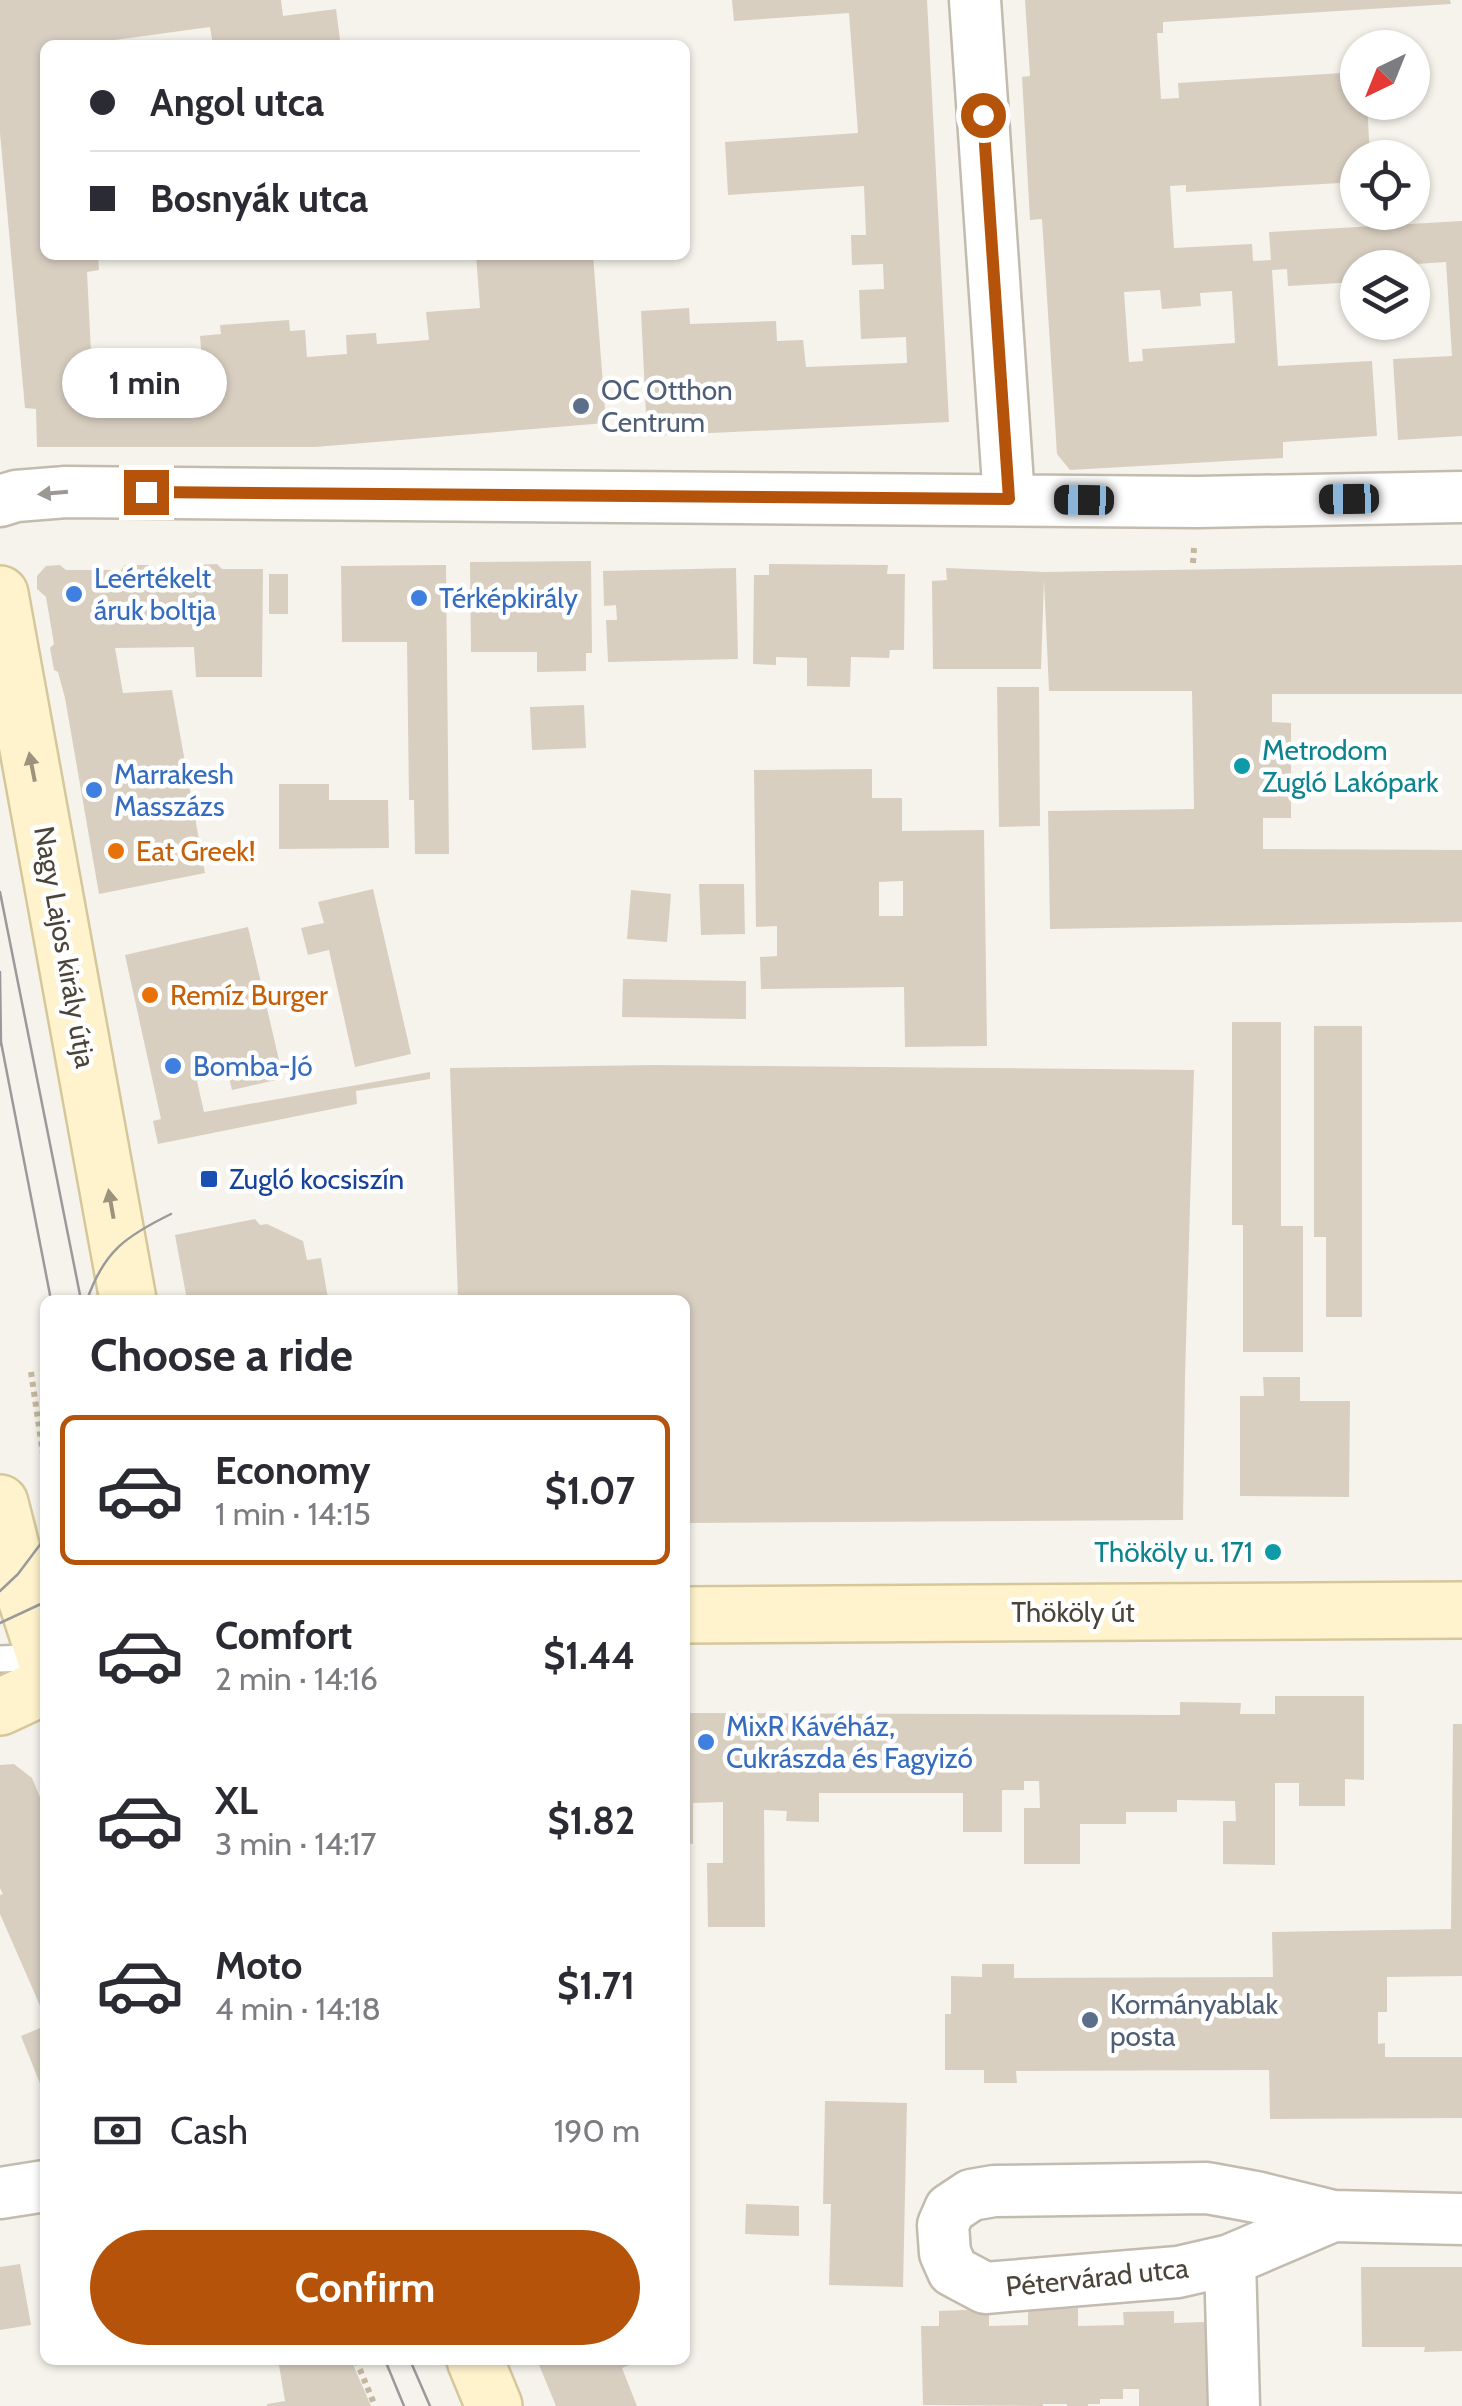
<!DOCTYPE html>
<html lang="en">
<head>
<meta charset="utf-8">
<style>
	:root { --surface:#fff; --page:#f7f7f7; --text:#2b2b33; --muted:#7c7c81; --line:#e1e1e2; --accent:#b45309 }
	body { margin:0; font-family:Cabin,sans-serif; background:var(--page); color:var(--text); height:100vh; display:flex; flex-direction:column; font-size:38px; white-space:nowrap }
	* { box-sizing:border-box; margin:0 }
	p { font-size:32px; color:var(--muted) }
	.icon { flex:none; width:55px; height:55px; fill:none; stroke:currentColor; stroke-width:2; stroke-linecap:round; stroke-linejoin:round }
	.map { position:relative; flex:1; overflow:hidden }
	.panel { position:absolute; left:40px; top:1295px; width:650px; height:1070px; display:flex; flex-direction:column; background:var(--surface); border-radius:15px; box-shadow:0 2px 8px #0004 }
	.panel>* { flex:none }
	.hud { position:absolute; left:40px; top:40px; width:650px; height:220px; border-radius:15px; box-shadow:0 2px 8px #0004; display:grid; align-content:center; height:220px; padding:0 50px; background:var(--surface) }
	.needle { width:65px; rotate:223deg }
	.buttons { position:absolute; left:1340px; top:30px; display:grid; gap:20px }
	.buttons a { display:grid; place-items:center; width:90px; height:90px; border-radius:50%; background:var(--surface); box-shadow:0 2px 8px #0004; font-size:50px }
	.end { position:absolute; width:45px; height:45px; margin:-22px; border:12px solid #b45309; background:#fff; box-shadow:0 0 0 5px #fff }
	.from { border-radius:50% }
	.bubble { position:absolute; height:70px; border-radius:35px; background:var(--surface); box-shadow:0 2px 8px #0004; font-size:32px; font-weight:700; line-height:70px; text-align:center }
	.car { position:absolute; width:30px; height:60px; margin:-30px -15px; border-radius:12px; box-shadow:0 0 8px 2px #0007; background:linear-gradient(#222 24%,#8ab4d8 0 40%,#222 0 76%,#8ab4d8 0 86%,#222 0) }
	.hud b { display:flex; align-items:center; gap:35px; height:95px; font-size:38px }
	.hud b+b { border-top:2px solid var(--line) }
	.hud i { width:25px; height:25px; background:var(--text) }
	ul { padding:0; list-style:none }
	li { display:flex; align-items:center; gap:30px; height:150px; margin:0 20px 15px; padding:0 30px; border:5px solid transparent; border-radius:15px }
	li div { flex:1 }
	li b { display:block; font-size:38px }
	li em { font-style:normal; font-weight:700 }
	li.on { border-color:var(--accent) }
	li>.icon { width:90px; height:90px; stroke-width:1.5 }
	h2 { padding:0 50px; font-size:45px; line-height:120px }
	.pay { display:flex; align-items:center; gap:25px; height:110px; padding:0 50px; font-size:38px }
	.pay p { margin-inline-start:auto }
	.primary-button { display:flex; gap:20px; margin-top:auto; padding:20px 50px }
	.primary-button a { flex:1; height:115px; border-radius:60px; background:var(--accent); color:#fff; font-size:40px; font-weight:700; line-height:115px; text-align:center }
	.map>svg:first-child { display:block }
	.building { fill:#d8cfc1; fill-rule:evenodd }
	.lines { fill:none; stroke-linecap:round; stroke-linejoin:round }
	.lane-casing { stroke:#c2bbae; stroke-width:30 }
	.street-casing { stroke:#c2bbae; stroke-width:55 }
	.secondary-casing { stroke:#d6c79b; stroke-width:60 }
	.path { stroke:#c4b79f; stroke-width:6; stroke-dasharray:5 5; stroke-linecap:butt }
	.lane { stroke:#fff; stroke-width:25 }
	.street { stroke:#fff; stroke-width:50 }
	.secondary { stroke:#fff3cd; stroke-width:55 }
	.tram { stroke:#9a9a9a; stroke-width:2.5 }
	.oneway { fill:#9c9892 }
	.oneway2 { fill:#9c937c }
	.route { stroke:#b45309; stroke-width:12 }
	.service-dot { fill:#5c6f8a; stroke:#fff; stroke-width:4 }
	.shop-dot { fill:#3f7fe0; stroke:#fff; stroke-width:4 }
	.culture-dot { fill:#0f9aa8; stroke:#fff; stroke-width:4 }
	.food-dot { fill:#e8710a; stroke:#fff; stroke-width:4 }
	.transit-dot { fill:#1a4fb4; stroke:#fff; stroke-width:4 }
	.labels { text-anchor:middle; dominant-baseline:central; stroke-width:9; stroke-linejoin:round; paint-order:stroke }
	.service-label { font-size:28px; fill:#4e5e75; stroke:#fff; text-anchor:start }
	.shop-label { font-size:28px; fill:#366cbe; stroke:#fff; text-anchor:start }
	.culture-label { font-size:28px; fill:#0d838f; stroke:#fff; text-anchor:start }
	.food-label { font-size:28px; fill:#c56008; stroke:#fff; text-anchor:start }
	.street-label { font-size:28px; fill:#4b4439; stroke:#fff }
	.transit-label { font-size:28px; fill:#164399; stroke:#fff; text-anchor:start }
</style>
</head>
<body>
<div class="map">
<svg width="1462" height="2406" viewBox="0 0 1462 2406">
	<rect width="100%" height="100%" fill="#f6f3ec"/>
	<path class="building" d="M0 0H281L283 16 336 9 340 40 299 45H213L210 27 78 45H45V255H98L99 270 87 272 92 372 203 370 200 336 221 334 220 325 289 320 290 331 305 330 307 357 347 354 346 335 376 333 377 344 429 340 426 312 480 308 476 255H593L606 423 315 447H37L36 409 25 408 0 133Z
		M732 0H927L949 422 647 436 641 311 689 308 690 324 776 321 777 341 803 340 806 367 907 363 906 337 861 339 859 290 884 289 883 264 852 265 851 235H866L864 186 728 195 725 142 858 133 849 13 734 21Z
		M1025 0H1450L1451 4 1163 22V33H1157L1161 99 1179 98 1178 83 1358 72V102H1367L1370 158H1358V182L1186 192V185L1170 186 1174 248 1252 244 1253 261 1271 260 1269 232 1462 221V436L1398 440 1393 359 1452 356 1446 262 1358 268V282L1288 286 1287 269 1272 270 1278 366 1372 361 1377 436 1283 442V458L1070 470 1057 454 1042 219 1030 220 1022 77 1030 76ZM1160 290 1162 309 1201 306 1200 293 1232 291 1235 343 1142 349 1143 361 1129 362 1124 292Z
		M591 561 592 653H586V671L537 672V652H471L470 562Z
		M217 564 222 569H263L262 677H196L194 647 115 648 123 693 172 690 205 873 99 894 65 698 58 672 54 670 50 648 54 644 46 597 37 589V576L46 566 60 565 66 570H121L125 565H148L152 570H192L195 565Z
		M769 564 888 565 887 574H905L904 650H890L889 658 851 657 850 687 807 686V658L776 657V665L753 664 754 575H769Z
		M446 565 449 854H415L414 800H409L407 642H342L341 566Z
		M1462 565V694H1272V722L1291 723V818H1263V849L1462 850V922L1050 929 1048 811 1194 809 1192 691H1049L1044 580 1041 669H933L932 581 947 580 946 568 1044 572Z
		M736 568 738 659 608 662 606 620H617L616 605 604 606 603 571Z
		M269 574H288V614H269Z
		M997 687H1039L1040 826 999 827Z
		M584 705 586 748 532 750 530 707Z
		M872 769V798H902V831L984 830 987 1046 905 1047 904 987 761 989 760 957 777 956V926L756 927 754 770ZM903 881V916H879V882Z
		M279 784H329V800H388L389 848 279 849Z
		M699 884H744L745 934 701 935Z
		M373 889 411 1054 355 1067 329 950 308 955 301 928 324 923 318 902Z
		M631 890 671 894 667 942 627 939Z
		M248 927 279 1060 271 1061 276 1080 232 1090 228 1074 197 1081 204 1112 430 1072V1079L356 1091 357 1104 158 1144 153 1121 161 1119 125 955Z
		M623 979 746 981V1019L622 1017Z
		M1232 1022H1281V1226H1303V1352H1243V1225H1232Z
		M1314 1026H1362V1317H1326V1237H1314Z
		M653 1065 1194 1070 1185 1377 1183 1520 685 1523V1300H458L450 1068Z
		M255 1219 260 1225 267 1224 303 1241 307 1260 321 1258 328 1298 317 1300H187L175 1235Z
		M1263 1377H1300V1401H1350L1349 1497 1240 1496V1396H1264Z
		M1275 1696H1364V1780L1345 1779V1806H1299V1783H1275V1865L1223 1864V1821H1236L1235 1801 1177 1800V1812H1126V1824H1080V1864H1024V1808H1040L1039 1781H1024V1790H1002V1832H963V1793H819V1822L786 1821 787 1811 764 1810 765 1927H708L707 1863H723V1802L693 1803V1844L685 1843V1713L1180 1715V1702L1241 1703 1240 1714H1275Z
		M1453 1724H1462V1976L1387 1977V2012H1378V2044L1385 2043V2057H1462V2118L1270 2119 1269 2070 1016 2071 1017 2083H984V2070H945V2014H951V1976L982 1977V1964H1014V1978L1273 1977 1272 1932 1451 1929Z
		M14 1764 32 1778 45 1809V2017L0 1914V1895L3 1894 0 1888V1765Z
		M45 2026V2096L21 2036Z
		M825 2101 907 2103 903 2287 829 2285 831 2204H823Z
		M746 2204 799 2206V2236L745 2234Z
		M20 2264 31 2325 0 2330V2267Z
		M1361 2267H1462V2351L1424 2352 1425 2347H1362Z
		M1078 2308V2326L1124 2325 1123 2312 1174 2311V2323L1205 2322 1207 2406H1139V2389H1123V2399H1100V2404H1088V2406H1067V2404H1043V2406L923 2405 921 2326H939V2311L989 2309V2326L1028 2325V2310Z
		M308 2360H351L371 2406H267V2404L285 2401 279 2365Z
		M537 2360H641L622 2368 637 2406H556Z"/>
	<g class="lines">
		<defs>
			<path id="lane" d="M0 1659 45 1657"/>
			<path id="street" d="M975 0 1009 499
				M0 501 16 496 66 492 1198 502 1462 497
				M0 2193 45 2186
				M1333 2216 1230 2260 1178 2272 985 2288 953 2271 945 2253 943 2225 950 2209 971 2195 994 2191 1207 2188 1256 2197 1333 2216 1462 2219
				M1230 2260 1234 2406"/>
			<path id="secondary" d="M0 594 128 1300
				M0 1503 18 1574 45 1657
				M685 1615 1462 1610
				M0 1707 45 1686
				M475 2360 494 2406"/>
		</defs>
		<use href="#lane" class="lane-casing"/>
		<use href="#street" class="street-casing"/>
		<use href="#secondary" class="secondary-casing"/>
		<path class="path" d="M1193 563 1194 548
			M31 1372 44 1461
			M356 2360 375 2406"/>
		<use href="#lane" class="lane"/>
		<use href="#street" class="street"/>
		<use href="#secondary" class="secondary"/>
		<path class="tram" d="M0 892 81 1300
			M0 972 1 1045
			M0 1037 51 1300
			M87 1300C104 1251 126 1236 171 1214
			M0 1591 18 1574 45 1538
			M0 1623 45 1602
			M385 2360 404 2406
			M410 2360 430 2406"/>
	</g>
	<defs><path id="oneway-solid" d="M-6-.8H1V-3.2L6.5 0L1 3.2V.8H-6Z" transform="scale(2.5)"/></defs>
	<use class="oneway" href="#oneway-solid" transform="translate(53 493) rotate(175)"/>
	<g class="oneway2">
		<use href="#oneway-solid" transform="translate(32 767) rotate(-101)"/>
		<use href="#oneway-solid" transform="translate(111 1204) rotate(-100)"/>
	</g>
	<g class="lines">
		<path class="route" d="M146 492 1009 499 983 115"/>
	</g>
	<g class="service-dot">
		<circle cx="581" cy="406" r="10"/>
		<circle cx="1090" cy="2020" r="10"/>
	</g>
	<g class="shop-dot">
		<circle cx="74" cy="594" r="10"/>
		<circle cx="419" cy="598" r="10"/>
		<circle cx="94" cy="790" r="10"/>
		<circle cx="173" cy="1066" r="10"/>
		<circle cx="706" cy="1742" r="10"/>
	</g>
	<g class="culture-dot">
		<circle cx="1242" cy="766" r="10"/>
		<circle cx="1273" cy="1552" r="10"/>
	</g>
	<g class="food-dot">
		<circle cx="116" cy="851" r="10"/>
		<circle cx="150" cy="995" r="10"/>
	</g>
	<rect class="transit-dot" x="199" y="1169" width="20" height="20" rx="5"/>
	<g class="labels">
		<g class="service-label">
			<text x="601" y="390">OC Otthon<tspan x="601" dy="32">Centrum</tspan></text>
			<text x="1110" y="2004">Kormányablak<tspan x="1110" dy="32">posta</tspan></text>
		</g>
		<g class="shop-label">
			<text x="94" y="578">Leértékelt<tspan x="94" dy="32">áruk boltja</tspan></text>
			<text x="439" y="598">Térképkirály</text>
			<text x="114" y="774">Marrakesh<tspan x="114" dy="32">Masszázs</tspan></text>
			<text x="193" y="1066">Bomba-Jó</text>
			<text x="726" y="1726">MixR Kávéház,<tspan x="726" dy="32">Cukrászda és Fagyizó</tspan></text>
		</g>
		<g class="culture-label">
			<text x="1262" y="750">Metrodom<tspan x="1262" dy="32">Zugló Lakópark</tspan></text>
			<text x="1253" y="1552" text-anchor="end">Thököly u. 171</text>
		</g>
		<g class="food-label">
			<text x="136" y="851">Eat Greek!</text>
			<text x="170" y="995">Remíz Burger</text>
		</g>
		<g class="street-label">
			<text transform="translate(65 947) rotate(80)">Nagy Lajos király útja</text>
			<text x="1073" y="1612">Thököly út</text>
			<text transform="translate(1097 2277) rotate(-6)">Pétervárad utca</text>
		</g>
		<g class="transit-label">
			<text x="229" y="1179">Zugló kocsiszín</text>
		</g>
	</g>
</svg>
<div class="buttons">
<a><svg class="needle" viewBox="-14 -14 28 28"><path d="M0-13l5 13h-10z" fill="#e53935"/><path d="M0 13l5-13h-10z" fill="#7c7c81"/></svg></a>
<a><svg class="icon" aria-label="locate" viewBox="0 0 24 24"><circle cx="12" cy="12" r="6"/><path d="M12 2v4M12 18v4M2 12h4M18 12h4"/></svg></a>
<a><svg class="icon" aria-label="layers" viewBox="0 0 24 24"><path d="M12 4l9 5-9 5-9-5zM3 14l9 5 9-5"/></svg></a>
</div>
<i class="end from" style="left:983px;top:115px"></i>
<i class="end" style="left:146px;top:492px"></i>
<div class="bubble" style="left:62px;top:348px;width:165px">1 min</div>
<i class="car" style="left:1349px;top:499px;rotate:269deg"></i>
<i class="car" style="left:1084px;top:500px;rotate:271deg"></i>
<div class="hud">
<b><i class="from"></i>Angol utca</b>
<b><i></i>Bosnyák utca</b>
</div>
<section class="panel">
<h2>Choose a ride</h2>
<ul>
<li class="on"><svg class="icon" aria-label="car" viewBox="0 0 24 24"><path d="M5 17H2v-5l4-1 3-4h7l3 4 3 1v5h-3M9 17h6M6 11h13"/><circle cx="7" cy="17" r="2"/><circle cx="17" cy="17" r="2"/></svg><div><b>Economy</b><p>1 min · 14:15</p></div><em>$1.07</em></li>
<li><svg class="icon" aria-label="car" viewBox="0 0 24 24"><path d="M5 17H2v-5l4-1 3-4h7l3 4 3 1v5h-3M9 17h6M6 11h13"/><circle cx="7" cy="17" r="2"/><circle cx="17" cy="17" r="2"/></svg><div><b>Comfort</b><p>2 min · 14:16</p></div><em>$1.44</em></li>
<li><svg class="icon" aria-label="car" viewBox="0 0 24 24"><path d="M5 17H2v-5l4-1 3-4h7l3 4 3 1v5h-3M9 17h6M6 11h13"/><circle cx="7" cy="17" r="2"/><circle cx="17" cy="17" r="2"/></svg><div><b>XL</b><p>3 min · 14:17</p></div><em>$1.82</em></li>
<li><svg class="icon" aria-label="car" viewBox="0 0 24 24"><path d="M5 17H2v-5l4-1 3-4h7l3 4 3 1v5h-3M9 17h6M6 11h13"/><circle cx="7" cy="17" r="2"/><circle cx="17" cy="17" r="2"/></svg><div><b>Moto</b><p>4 min · 14:18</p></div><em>$1.71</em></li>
</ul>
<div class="pay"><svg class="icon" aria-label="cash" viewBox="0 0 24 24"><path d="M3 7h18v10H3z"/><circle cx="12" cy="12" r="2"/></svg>Cash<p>190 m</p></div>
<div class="primary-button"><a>Confirm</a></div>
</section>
</div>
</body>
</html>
